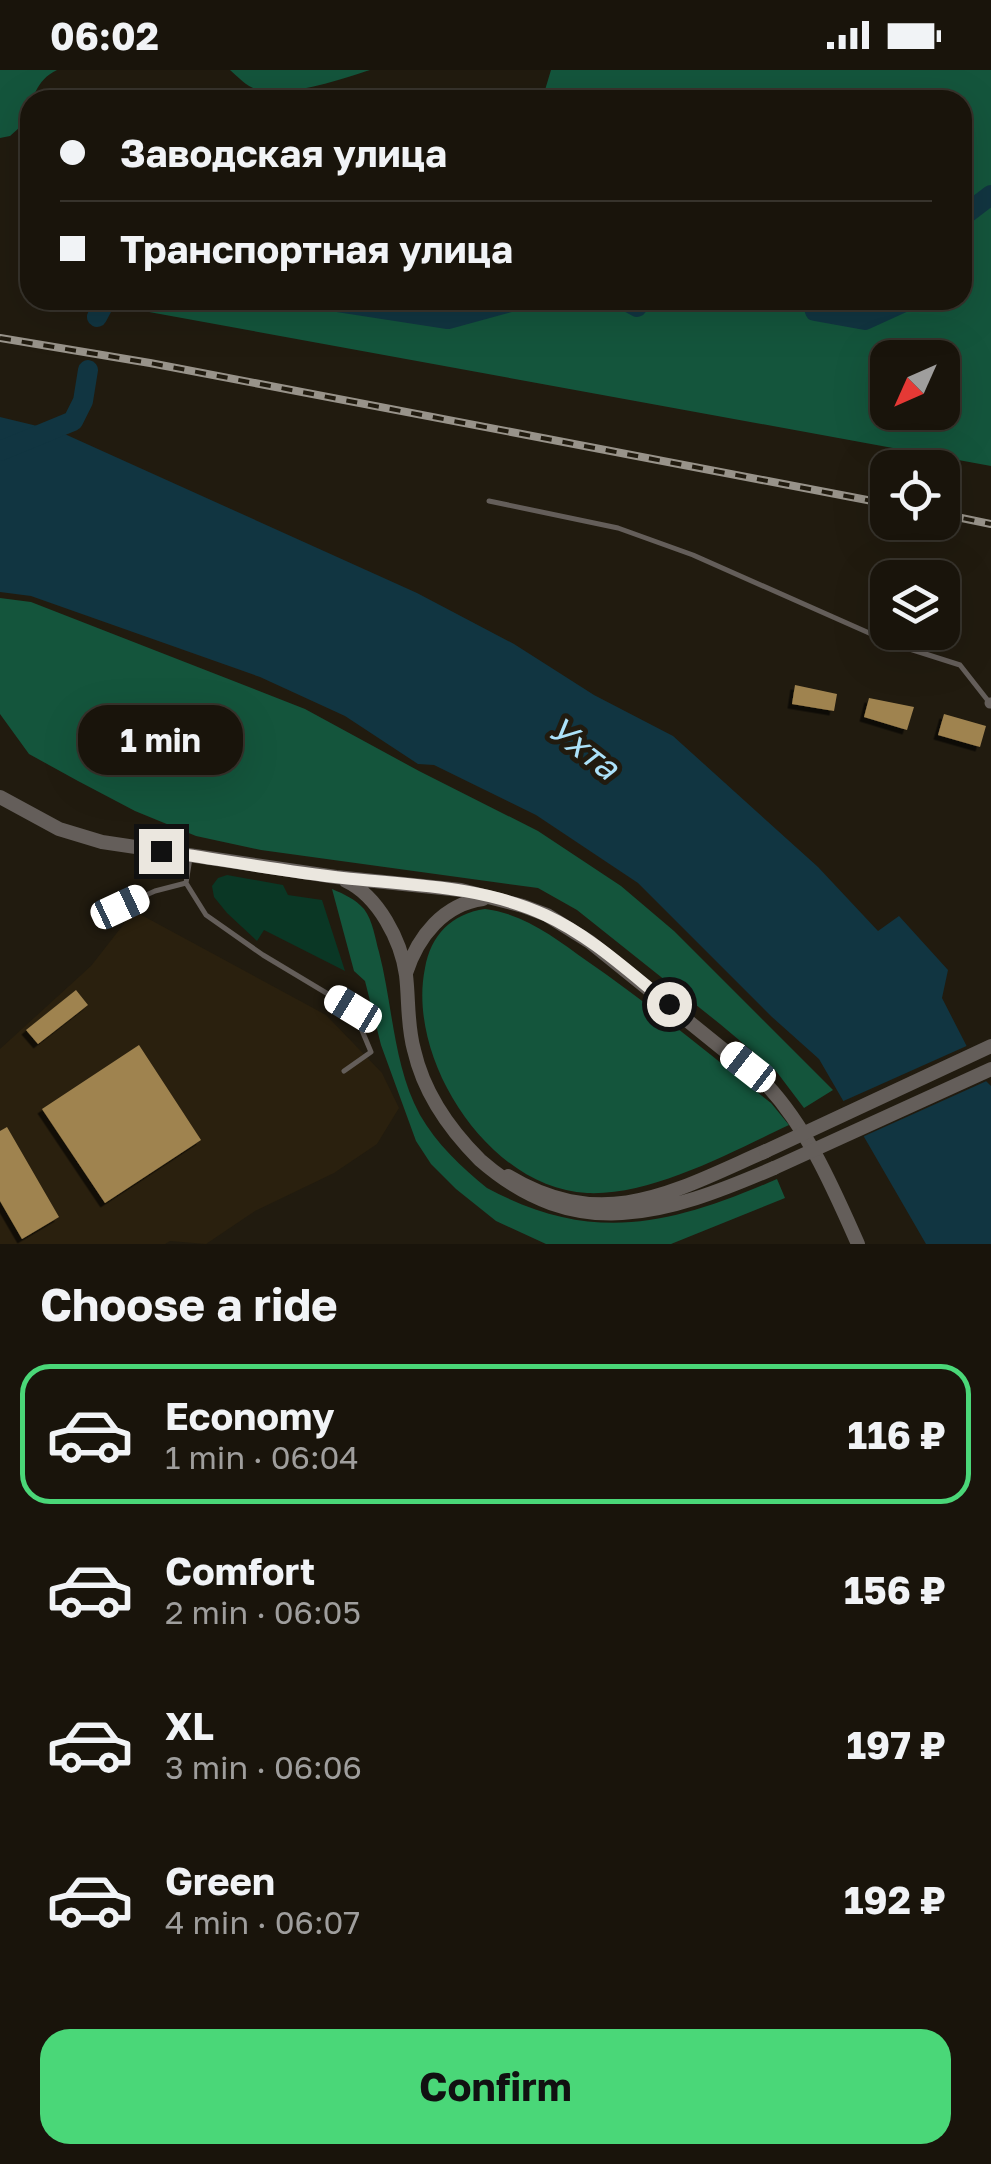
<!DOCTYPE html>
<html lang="en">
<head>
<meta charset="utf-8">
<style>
	:root { --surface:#19140b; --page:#262119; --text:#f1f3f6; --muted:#9f9e9d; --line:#37332c; --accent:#4ad778 }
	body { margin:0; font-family:"Golos Text",sans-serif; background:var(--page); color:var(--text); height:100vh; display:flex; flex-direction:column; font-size:38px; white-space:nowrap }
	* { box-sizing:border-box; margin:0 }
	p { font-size:32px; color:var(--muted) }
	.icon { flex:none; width:55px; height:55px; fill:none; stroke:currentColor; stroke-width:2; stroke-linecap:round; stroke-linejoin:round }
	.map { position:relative; height:1174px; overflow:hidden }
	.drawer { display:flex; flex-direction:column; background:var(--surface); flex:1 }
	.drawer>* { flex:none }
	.hud { position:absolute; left:20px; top:20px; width:952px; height:220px; border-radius:30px; box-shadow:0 10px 40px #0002,0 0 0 2px var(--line); display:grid; align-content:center; height:220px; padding:0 40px; background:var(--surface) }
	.needle { width:65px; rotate:225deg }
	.buttons { position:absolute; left:870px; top:270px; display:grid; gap:20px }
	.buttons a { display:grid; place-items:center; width:90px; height:90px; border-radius:20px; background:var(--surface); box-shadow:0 10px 40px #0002,0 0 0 2px var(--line); font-size:50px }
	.end { position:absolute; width:45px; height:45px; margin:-22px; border:12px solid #ebe7df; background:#111; box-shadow:0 0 0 5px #111 }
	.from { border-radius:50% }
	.bubble { position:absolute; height:70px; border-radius:30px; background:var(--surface); box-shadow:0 10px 40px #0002,0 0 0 2px var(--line); font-size:32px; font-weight:700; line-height:70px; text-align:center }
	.car { position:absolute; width:30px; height:60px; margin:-30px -15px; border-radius:12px; box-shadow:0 0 8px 2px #0007; background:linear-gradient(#fff 24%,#345 0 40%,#fff 0 76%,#345 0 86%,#fff 0) }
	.hud b { display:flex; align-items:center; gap:35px; height:95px; font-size:38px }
	.hud b+b { border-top:2px solid var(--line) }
	.hud i { width:25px; height:25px; background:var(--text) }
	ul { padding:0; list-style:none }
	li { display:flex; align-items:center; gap:30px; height:140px; margin:0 20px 15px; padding:0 20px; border:5px solid transparent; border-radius:30px }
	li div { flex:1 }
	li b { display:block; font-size:38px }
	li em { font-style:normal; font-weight:700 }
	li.selected { border-color:var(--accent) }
	li>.icon { width:90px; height:90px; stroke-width:1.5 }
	h2 { padding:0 40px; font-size:45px; line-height:120px }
	.primary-button { display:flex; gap:20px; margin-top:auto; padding:20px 40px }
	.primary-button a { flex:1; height:115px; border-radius:30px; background:var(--accent); color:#111; font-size:40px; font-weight:700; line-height:115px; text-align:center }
	.status { display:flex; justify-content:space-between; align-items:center; height:70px; padding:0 50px; background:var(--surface); direction:ltr }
	.status svg { height:28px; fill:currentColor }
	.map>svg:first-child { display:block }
	.built { fill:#2a200e }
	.green { fill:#0a3725 }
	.forest { fill:#14553c; fill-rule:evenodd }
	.water { fill:#113541 }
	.pier { fill:#211b0f }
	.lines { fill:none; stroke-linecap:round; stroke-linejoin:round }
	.river { stroke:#113541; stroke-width:20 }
	.building { fill:#9f8350; filter:url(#shadow) }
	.service { stroke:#645e5a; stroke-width:5 }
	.minor { stroke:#645e5a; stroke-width:11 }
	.tertiary { stroke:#645e5a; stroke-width:14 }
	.rail-casing { stroke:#98938a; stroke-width:8 }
	.rail { stroke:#211b0f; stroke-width:4; stroke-dasharray:11; stroke-linecap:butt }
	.tertiary-bridge { stroke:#645e5a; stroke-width:14 }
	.route { stroke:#ebe7df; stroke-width:12 }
	.labels { text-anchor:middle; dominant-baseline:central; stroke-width:10; stroke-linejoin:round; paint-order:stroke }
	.water-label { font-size:35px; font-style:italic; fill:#ace2f9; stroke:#211b0f }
</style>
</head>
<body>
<div class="status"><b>06:02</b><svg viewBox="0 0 49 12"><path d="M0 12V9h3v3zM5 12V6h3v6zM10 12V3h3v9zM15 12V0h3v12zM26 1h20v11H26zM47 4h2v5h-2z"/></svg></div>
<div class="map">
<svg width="991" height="1174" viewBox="0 0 991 1174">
	<defs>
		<filter id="shadow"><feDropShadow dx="-4.5" dy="4.5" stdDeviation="0" flood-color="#0009"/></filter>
	</defs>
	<rect width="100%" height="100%" fill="#211b0f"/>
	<path class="built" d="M134 841 326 945 382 1003 399 1038 377 1074 334 1103 255 1141 206 1174 170 1171 165 1174H0V979L91 896Z"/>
	<path class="green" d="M227 805 283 815 288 825 322 830 345 901 264 860 257 871 227 843 214 827 212 816 218 808Z"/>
	<path class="forest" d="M0 0H57C36 10 31 30 29 49L10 66 0 68Z
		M230 0H370C339 10 288 28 256 19 247 17 237 6 230 0Z
		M551 0H991V396L149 242 127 230H962V30H542ZM888 288H942V342H888Z
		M0 528 31 532 305 639 419 701 538 761 621 816 674 861 833 1020 804 1038 776 1001 720 954 577 840 538 818 261 780 196 766 135 741 78 711 29 684 0 644Z
		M332 819C344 824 355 829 364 839 373 851 375 868 379 882 393 936 393 995 420 1045 436 1073 462 1098 487 1118 592 1174 669 1156 777 1109L785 1128 671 1174H546L496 1151 456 1119 431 1094 416 1071 381 975 365 911 354 901Z
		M485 839C525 844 555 868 587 891 651 935 710 985 771 1033L789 1055C731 1082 652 1126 587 1123 490 1119 406 990 425 898 431 865 451 844 485 839Z"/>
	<path class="water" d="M0 347 58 361 417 523 514 574 594 625 673 666 818 797 878 861 899 846 948 900 942 928 983 1008 991 1016V1174H926L819 989 772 947 638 813 536 745 434 695 418 694 345 646 260 607 31 526 0 522Z"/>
	<path class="pier" d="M971 974 991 1009 860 1068 839 1033Z"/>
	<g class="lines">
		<path class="river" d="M962 147 991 125
			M325 230 448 249 518 230
			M624 230 637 237 641 230
			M812 230 815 241 865 250 909 230
			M97 247 106 230
			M0 381 73 351 83 331 88 300"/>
	</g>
	<path class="building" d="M795 615 837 624 834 641 792 634Z
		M869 628 914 637 907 660 864 647Z
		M944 644 986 656 980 677 938 665Z
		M76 920 88 935 38 974 26 960Z
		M139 975 201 1070 105 1133 42 1039Z
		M7 1057 59 1147 22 1169 0 1131V1061Z"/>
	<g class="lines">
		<path class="service" d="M489 431 618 458 693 485 894 574 960 595 989 632
			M190 788 186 813 206 845 263 885 353 939 371 982 344 1001
			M120 837 155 821 186 813"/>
		<path class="minor" d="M990 633H991"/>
		<path class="tertiary" d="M0 727 59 759 102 772 336 807 461 820 523 836 547 845 590 872 766 1014C808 1059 833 1118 858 1174
			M346 811C378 826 401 870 406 905 409 930 407 955 414 980 424 1024 449 1059 480 1090 576 1174 665 1145 774 1098
			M406 903C418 866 444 834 483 829
			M508 1106C604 1164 675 1121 766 1081"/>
		<defs>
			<path id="rail" d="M0 268 150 293 888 434
				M942 444 991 454"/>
		</defs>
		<use href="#rail" class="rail-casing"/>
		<use href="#rail" class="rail"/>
		<path class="tertiary-bridge" d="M766 1081 991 976
			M774 1098 991 999"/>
	</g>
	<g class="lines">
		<path class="route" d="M161 781C221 790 282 801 343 808 410 815 483 816 545 845 591 866 630 903 669 934"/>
	</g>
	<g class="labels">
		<g class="water-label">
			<text transform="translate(584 677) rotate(38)">Ухта</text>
		</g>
	</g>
</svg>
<div class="buttons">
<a><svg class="needle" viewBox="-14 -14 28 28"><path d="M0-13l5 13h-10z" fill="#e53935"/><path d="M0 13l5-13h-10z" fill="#9f9e9d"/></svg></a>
<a><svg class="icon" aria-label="locate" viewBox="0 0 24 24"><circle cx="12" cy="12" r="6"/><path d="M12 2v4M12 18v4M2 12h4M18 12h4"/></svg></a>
<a><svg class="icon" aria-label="layers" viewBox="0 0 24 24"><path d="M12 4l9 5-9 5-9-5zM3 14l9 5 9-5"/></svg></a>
</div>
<i class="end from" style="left:669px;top:934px"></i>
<i class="end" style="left:161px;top:781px"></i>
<div class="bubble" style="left:78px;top:635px;width:165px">1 min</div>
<i class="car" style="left:120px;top:837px;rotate:65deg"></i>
<i class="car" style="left:353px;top:939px;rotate:301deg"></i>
<i class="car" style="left:748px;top:997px;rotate:308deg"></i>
<div class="hud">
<b><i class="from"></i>Заводская улица</b>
<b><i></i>Транспортная улица</b>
</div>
</div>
<section class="drawer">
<h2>Choose a ride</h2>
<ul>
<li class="selected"><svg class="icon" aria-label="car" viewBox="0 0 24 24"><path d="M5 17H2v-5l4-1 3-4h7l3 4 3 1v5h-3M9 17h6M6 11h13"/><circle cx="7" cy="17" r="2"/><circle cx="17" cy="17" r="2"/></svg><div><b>Economy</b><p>1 min · 06:04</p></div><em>116 ₽</em></li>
<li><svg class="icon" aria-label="car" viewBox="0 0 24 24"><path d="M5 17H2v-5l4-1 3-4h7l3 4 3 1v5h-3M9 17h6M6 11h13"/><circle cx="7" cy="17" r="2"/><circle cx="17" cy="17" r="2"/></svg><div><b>Comfort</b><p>2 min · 06:05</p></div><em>156 ₽</em></li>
<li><svg class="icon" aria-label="car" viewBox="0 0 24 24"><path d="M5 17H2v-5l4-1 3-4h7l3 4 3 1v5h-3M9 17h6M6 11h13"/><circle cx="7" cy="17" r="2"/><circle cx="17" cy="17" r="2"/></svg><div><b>XL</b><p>3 min · 06:06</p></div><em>197 ₽</em></li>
<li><svg class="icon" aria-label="car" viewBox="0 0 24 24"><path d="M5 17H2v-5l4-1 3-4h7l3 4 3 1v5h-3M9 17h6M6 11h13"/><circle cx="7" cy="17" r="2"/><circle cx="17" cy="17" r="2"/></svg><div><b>Green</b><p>4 min · 06:07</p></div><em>192 ₽</em></li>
</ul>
<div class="primary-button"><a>Confirm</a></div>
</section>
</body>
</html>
